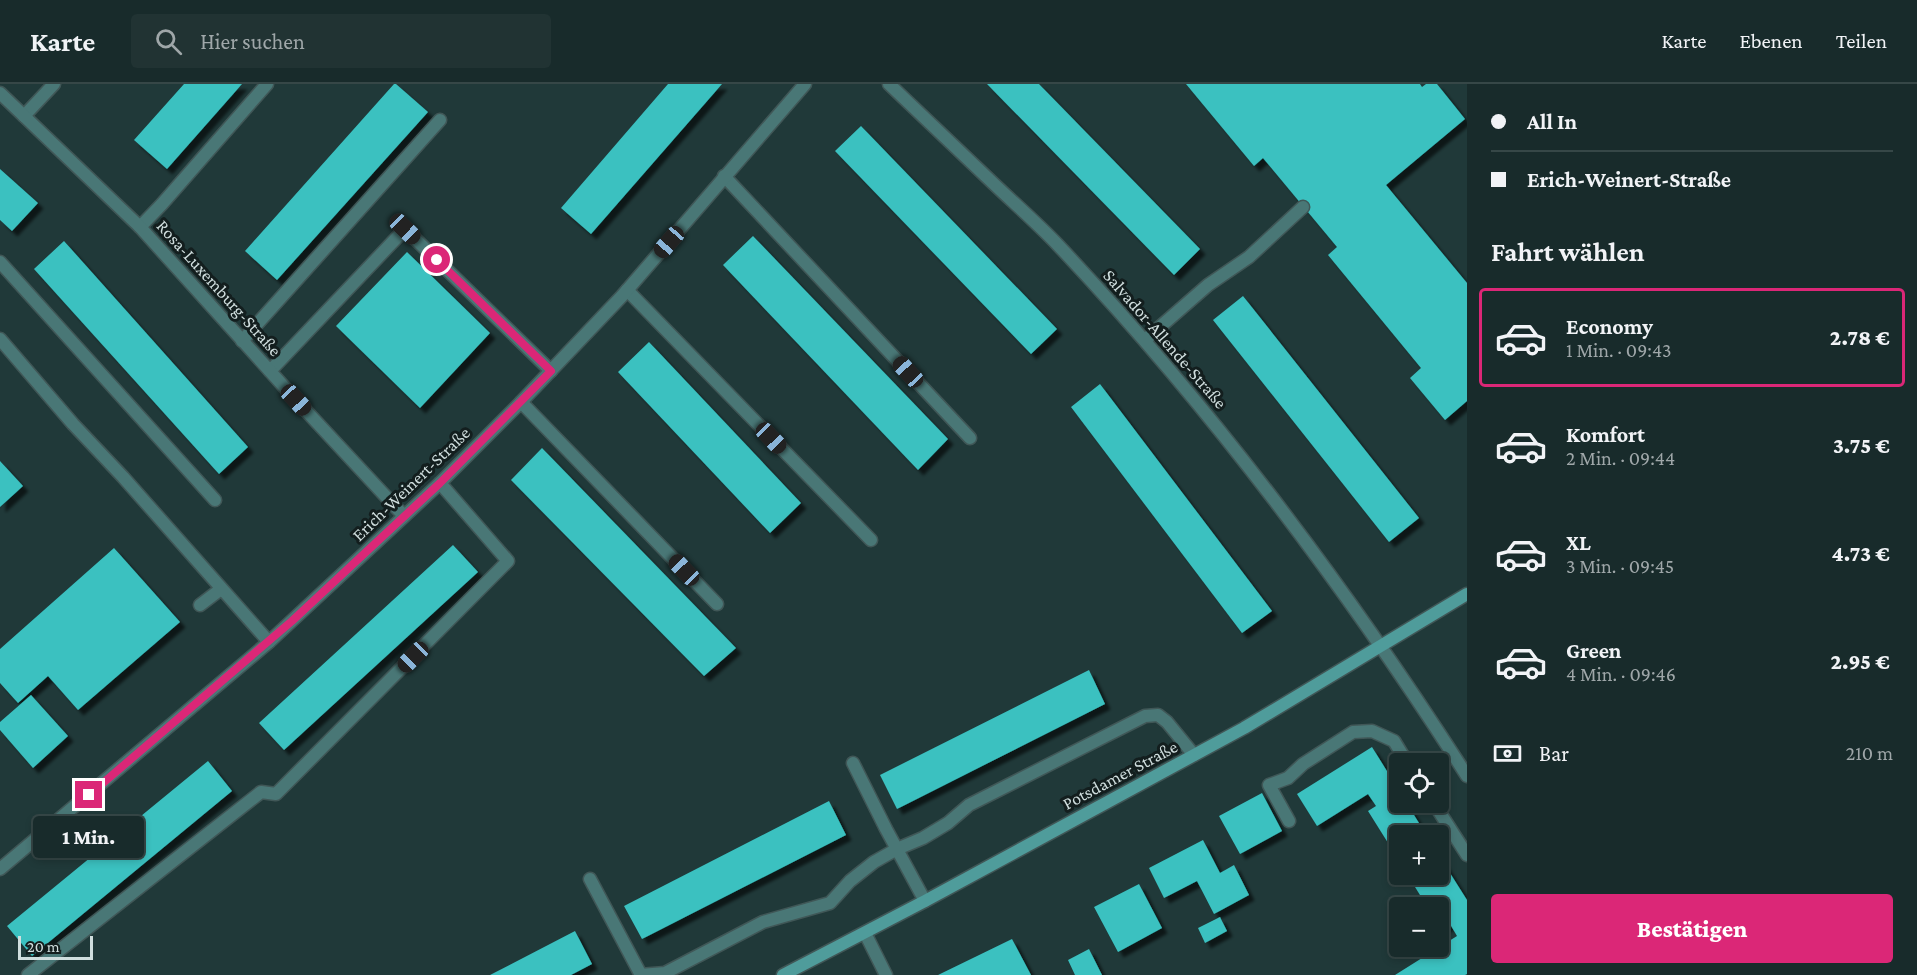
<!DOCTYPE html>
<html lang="de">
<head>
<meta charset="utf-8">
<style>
	:root { --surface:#182b2b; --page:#213333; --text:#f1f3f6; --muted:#9fa7a9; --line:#364747; --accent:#db2777 }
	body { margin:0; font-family:"Crimson Pro",serif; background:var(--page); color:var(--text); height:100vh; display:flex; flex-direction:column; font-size:22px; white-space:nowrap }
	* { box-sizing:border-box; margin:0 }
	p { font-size:20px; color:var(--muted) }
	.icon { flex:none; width:33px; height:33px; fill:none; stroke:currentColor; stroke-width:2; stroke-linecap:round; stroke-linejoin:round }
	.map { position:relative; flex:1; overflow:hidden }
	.side { display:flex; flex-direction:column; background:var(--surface); width:450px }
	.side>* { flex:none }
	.banner { display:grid; align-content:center; height:132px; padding:0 24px; background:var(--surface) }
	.buttons { position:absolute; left:1389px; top:669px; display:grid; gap:12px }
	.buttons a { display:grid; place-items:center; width:60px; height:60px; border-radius:6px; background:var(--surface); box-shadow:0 3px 9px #0003,0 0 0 2px var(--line); font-size:30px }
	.scale { position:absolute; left:18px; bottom:15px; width:75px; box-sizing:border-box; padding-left:6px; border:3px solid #d0dede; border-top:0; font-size:16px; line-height:21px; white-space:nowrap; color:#d0dede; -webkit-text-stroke:4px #131e1e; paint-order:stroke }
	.end { position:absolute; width:27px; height:27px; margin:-14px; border:8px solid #db2777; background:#fff; box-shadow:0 0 0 3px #fff }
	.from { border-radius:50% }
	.bubble { position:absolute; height:42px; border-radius:6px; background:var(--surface); box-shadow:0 3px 9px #0003,0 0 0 2px var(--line); font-size:20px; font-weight:800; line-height:42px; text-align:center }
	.car { position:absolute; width:18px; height:36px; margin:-18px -9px; border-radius:8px; box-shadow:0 0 4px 2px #0007; background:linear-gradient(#222 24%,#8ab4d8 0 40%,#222 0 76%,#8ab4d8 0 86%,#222 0) }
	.banner b { display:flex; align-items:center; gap:21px; height:57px; font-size:22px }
	.banner b+b { border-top:2px solid var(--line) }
	.banner i { width:15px; height:15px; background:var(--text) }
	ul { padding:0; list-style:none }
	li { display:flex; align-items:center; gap:18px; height:99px; margin:0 12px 9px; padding:0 12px; border:3px solid transparent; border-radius:6px }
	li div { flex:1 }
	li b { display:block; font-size:22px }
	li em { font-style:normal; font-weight:800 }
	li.on { border-color:var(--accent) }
	li>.icon { width:54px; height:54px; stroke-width:1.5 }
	h2 { padding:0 24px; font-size:27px; line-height:72px }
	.pay { display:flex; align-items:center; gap:15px; height:66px; padding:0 24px; font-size:22px }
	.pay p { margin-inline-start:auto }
	.action { display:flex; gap:12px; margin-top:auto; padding:12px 24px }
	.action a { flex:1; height:69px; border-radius:6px; background:var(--accent); color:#fff; font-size:24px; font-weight:800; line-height:69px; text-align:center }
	header { display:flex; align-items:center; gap:36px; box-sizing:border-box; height:84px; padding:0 30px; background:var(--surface); border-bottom:2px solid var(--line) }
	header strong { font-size:28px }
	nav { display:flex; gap:33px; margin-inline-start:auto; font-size:21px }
	.search { width:420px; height:54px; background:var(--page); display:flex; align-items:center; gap:15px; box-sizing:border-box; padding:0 21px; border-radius:6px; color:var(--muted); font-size:22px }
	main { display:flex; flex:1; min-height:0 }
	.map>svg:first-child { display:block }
	.building { fill:#3ac1c0; filter:url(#shadow) }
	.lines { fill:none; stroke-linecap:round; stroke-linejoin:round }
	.service-casing { stroke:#405757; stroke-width:15 }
	.minor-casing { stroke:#405757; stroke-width:15 }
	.secondary-casing { stroke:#405757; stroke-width:15 }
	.service { stroke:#497776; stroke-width:12 }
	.minor { stroke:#497776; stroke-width:12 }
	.secondary { stroke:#4f9c9b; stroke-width:12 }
	.route { stroke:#db2777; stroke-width:8 }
	.labels { text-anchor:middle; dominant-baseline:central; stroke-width:6; stroke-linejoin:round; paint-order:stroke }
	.street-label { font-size:18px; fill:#d0dede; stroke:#131e1e }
</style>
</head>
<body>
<header>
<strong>Karte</strong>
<div class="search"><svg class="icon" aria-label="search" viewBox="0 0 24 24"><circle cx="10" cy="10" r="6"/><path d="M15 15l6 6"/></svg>Hier suchen</div>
<nav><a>Karte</a><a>Ebenen</a><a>Teilen</a></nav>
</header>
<main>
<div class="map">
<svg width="1467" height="891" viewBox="0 0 1467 891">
	<defs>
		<filter id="shadow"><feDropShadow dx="5.5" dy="5.5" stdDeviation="1.5" flood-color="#0009"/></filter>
	</defs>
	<rect width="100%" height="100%" fill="#203939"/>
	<path class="building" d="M184 0H242L167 85 134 56Z
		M394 0H396L428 28 277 196 245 167Z
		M668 0H722L591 150 561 124Z
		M987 0H1039L1200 165 1174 191Z
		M1186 0H1420L1422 3 1426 0H1437L1465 35 1386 101 1467 199V317L1445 336 1410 294 1421 284 1328 171 1337 163 1263 74 1254 82Z
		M861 42 1057 245 1031 270 835 67Z
		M0 85 38 119 12 147 0 136Z
		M753 152 948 355 918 386 723 181Z
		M64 157 248 363 219 390 34 185Z
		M407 168 490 249 420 324 336 242Z
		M1243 212 1419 434 1389 458 1213 236Z
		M649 258 801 419 770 449 618 288Z
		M1100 300 1272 527 1242 549 1071 323Z
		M542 364 736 564 704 592 511 396Z
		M0 377 23 402 0 423Z
		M453 461 478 488 284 666 259 639Z
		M114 464 180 538 78 626 48 592 18 619 0 599V565Z
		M1089 586 1105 620 897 725 880 691Z
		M31 611 68 652 33 684 0 646V638Z
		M1372 663 1400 708V718H1406L1427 752H1400V778L1368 727 1376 722 1368 710 1317 742 1297 710Z
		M208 677 232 707 32 872 7 842Z
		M1262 709 1282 747 1240 770 1219 732Z
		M829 717 846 751 642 855 624 822Z
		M1203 756 1220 789 1234 781 1249 811 1214 830 1197 797 1164 814 1149 784Z
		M1438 770 1467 816V890L1465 891H1395L1457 852 1450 840 1441 845 1438 841V824H1428L1407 790H1438Z
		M1139 800 1162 844 1118 868 1094 823Z
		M1220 833 1227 847 1205 859 1198 844Z
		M575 847 592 880 571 891H490Z
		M1012 855 1031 891H938Z
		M1089 865 1102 891H1075L1068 876Z"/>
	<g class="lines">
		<defs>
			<path id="service" d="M24 32 54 0
				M724 92 970 354
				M140 143 162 120 267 0
				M0 178 215 416
				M627 206 871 456
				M0 255 73 340 123 393 269 558
				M1145 256 1208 201 1249 173 1303 123
				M242 257 440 36
				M270 287 405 145 551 287
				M521 318 717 520
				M200 521 221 505
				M853 679 886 745 925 817
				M1433 718 1467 771
				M1289 737 1269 701 1288 694 1303 680 1353 648 1372 647 1394 657 1408 680
				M590 795 641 891
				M28 891 261 708 276 710 508 477 440 399
				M640 891 665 889 763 838 830 819 850 797 874 778 897 765 923 754 948 739 969 721 1145 632 1158 631 1167 638 1194 671"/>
			<path id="minor" d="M889 0C924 33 959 67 994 100 1015 120 1037 139 1057 160 1211 323 1346 503 1467 692
				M0 9 140 143 296 316 404 432
				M0 785 269 558 440 399 521 318 622 212 805 0
				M865 849 886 891"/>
			<path id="secondary" d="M783 891 925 817 1244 644 1467 510"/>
		</defs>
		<use href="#service" class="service-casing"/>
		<use href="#minor" class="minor-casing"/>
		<use href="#secondary" class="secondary-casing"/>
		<use href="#service" class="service"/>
		<use href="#minor" class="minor"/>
		<use href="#secondary" class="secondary"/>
	</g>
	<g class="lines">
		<path class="route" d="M89 711 292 537 440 399 551 287 437 176"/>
	</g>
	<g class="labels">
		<g class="street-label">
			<text transform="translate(219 204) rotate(48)">Rosa-Luxemburg-Straße</text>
			<text transform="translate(1165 255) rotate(49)">Salvador-Allende-Straße</text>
			<text transform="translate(411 400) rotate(-44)">Erich-Weinert-Straße</text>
			<text transform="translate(1120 691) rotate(-28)">Potsdamer Straße</text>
		</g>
	</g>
</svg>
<div class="buttons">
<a><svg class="icon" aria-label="locate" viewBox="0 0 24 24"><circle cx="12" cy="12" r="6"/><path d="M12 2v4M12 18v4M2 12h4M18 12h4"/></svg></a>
<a>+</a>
<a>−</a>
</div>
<div class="scale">20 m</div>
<i class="end from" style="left:437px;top:176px"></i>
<i class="end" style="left:89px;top:711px"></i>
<div class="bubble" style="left:33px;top:732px;width:111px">1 Min.</div>
<i class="car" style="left:405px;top:145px;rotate:134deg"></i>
<i class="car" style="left:669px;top:158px;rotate:221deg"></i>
<i class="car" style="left:908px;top:288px;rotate:317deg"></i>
<i class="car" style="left:296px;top:316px;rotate:137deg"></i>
<i class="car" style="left:771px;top:354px;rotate:136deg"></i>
<i class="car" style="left:684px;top:486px;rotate:316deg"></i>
<i class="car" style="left:413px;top:573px;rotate:225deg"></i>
</div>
<section class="side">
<div class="banner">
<b><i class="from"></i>All In</b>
<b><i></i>Erich-Weinert-Straße</b>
</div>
<h2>Fahrt wählen</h2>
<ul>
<li class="on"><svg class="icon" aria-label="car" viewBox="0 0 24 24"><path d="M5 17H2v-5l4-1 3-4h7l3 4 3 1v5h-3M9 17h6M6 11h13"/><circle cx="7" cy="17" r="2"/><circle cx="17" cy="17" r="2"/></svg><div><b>Economy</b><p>1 Min. · 09:43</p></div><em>2.78 €</em></li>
<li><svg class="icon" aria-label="car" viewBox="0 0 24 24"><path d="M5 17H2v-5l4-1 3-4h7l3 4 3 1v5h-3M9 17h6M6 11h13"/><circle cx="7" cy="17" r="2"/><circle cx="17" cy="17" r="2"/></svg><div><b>Komfort</b><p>2 Min. · 09:44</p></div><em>3.75 €</em></li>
<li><svg class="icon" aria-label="car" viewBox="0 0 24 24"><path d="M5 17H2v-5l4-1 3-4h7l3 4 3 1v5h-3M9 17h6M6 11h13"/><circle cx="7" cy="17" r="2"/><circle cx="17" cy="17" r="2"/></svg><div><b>XL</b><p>3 Min. · 09:45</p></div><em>4.73 €</em></li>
<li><svg class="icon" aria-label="car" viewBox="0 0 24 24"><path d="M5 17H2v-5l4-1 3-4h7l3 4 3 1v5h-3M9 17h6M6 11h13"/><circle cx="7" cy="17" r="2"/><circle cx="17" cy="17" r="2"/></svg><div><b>Green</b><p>4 Min. · 09:46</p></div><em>2.95 €</em></li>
</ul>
<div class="pay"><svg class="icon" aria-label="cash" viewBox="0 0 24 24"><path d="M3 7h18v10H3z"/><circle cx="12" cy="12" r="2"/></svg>Bar<p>210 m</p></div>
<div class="action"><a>Bestätigen</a></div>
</section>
</main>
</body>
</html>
